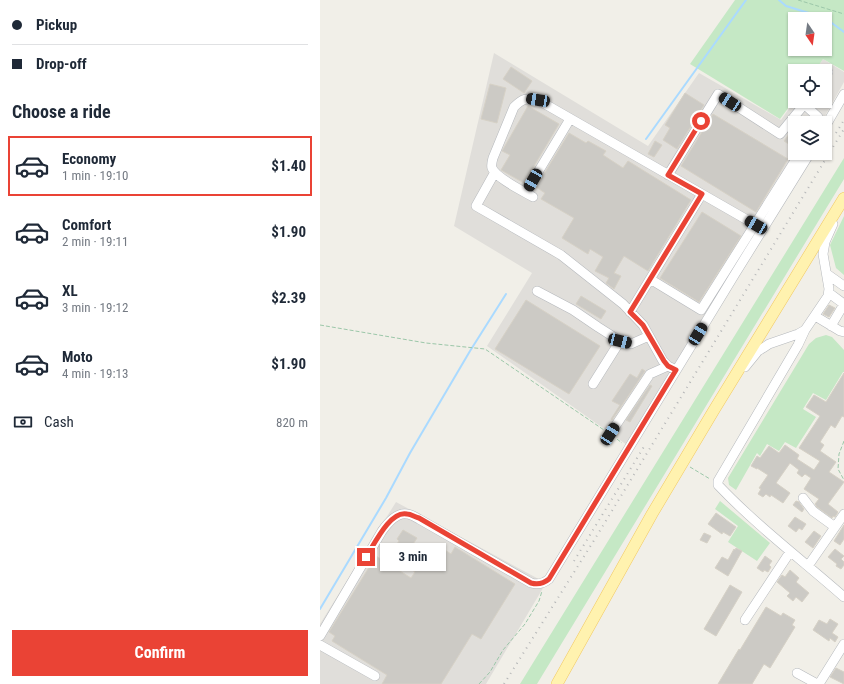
<!DOCTYPE html>
<html lang="en">
<head>
<meta charset="utf-8">
<style>
	:root { --surface:#fff; --page:#f6f6f7; --text:#1f2937; --muted:#747a83; --line:#e0e1e3; --accent:#ea4335 }
	body { margin:0; font-family:"Roboto Condensed",sans-serif; background:var(--page); color:var(--text); height:100vh; display:flex; flex-direction:column; font-size:15px; white-space:nowrap }
	* { box-sizing:border-box; margin:0 }
	p { font-size:13px; color:var(--muted) }
	.icon { flex:none; width:22px; height:22px; fill:none; stroke:currentColor; stroke-width:2; stroke-linecap:round; stroke-linejoin:round }
	.map { position:relative; flex:1; overflow:hidden }
	.drawer { display:flex; flex-direction:column; background:var(--surface); width:320px }
	.drawer>* { flex:none }
	.banner { display:grid; align-content:center; height:88px; padding:0 12px; background:var(--surface) }
	.needle { width:26px; rotate:167deg }
	.buttons { position:absolute; left:468px; top:12px; display:grid; gap:8px }
	.buttons a { display:grid; place-items:center; width:44px; height:44px; border-radius:0px; background:var(--surface); box-shadow:0 1px 3px #0004; font-size:20px }
	.end { position:absolute; width:18px; height:18px; margin:-9px; border:5px solid #ea4335; background:#fff; box-shadow:0 0 0 2px #fff }
	.from { border-radius:50% }
	.bubble { position:absolute; height:28px; border-radius:0px; background:var(--surface); box-shadow:0 1px 3px #0004; font-size:13px; font-weight:700; line-height:28px; text-align:center }
	.car { position:absolute; width:12px; height:24px; margin:-12px -6px; border-radius:5px; box-shadow:0 0 3px 1px #0007; background:linear-gradient(#222 24%,#8ab4d8 0 40%,#222 0 76%,#8ab4d8 0 86%,#222 0) }
	.banner b { display:flex; align-items:center; gap:14px; height:38px; font-size:15px }
	.banner b+b { border-top:1px solid var(--line) }
	.banner i { width:10px; height:10px; background:var(--text) }
	ul { padding:0; list-style:none }
	li { display:flex; align-items:center; gap:12px; height:60px; margin:0 8px 6px; padding:0 4px; border:2px solid transparent; border-radius:0px }
	li div { flex:1 }
	li b { display:block; font-size:15px }
	li em { font-style:normal; font-weight:700 }
	li.on { border-color:var(--accent) }
	li>.icon { width:36px; height:36px; stroke-width:1.5 }
	h2 { padding:0 12px; font-size:18px; line-height:48px }
	.pay { display:flex; align-items:center; gap:10px; height:44px; padding:0 12px; font-size:15px }
	.pay p { margin-inline-start:auto }
	.primary-button { display:flex; gap:8px; margin-top:auto; padding:8px 12px }
	.primary-button a { flex:1; height:46px; border-radius:0px; background:var(--accent); color:#fff; font-size:16px; font-weight:700; line-height:46px; text-align:center }
	main { display:flex; flex:1; min-height:0 }
	.map>svg:first-child { display:block }
	.industrial { fill:#e0deda }
	.green { fill:#c5e8c5; fill-rule:evenodd }
	.lines { fill:none; stroke-linecap:round; stroke-linejoin:round }
	.stream { stroke:#aadaff; stroke-width:2 }
	.building { fill:#cccac5; stroke:#d6d1c6 }
	.minor-casing { stroke:#b5b8bc; stroke-width:10 }
	.major-casing { stroke:#f2c960; stroke-width:12 }
	.path { stroke:#9cc7a9; stroke-width:1; stroke-dasharray:4 2; stroke-linecap:butt }
	.minor { stroke:#fff; stroke-width:9 }
	.major { stroke:#fff2af; stroke-width:11 }
	.rail { stroke:#b6b7b8; stroke-width:2; stroke-dasharray:1 5; stroke-linecap:butt }
	.route { stroke:#ea4335; stroke-width:5 }
</style>
</head>
<body>
<main>
<section class="drawer">
<div class="banner">
<b><i class="from"></i>Pickup</b>
<b><i></i>Drop-off</b>
</div>
<h2>Choose a ride</h2>
<ul>
<li class="on"><svg class="icon" aria-label="car" viewBox="0 0 24 24"><path d="M5 17H2v-5l4-1 3-4h7l3 4 3 1v5h-3M9 17h6M6 11h13"/><circle cx="7" cy="17" r="2"/><circle cx="17" cy="17" r="2"/></svg><div><b>Economy</b><p>1 min · 19:10</p></div><em>$1.40</em></li>
<li><svg class="icon" aria-label="car" viewBox="0 0 24 24"><path d="M5 17H2v-5l4-1 3-4h7l3 4 3 1v5h-3M9 17h6M6 11h13"/><circle cx="7" cy="17" r="2"/><circle cx="17" cy="17" r="2"/></svg><div><b>Comfort</b><p>2 min · 19:11</p></div><em>$1.90</em></li>
<li><svg class="icon" aria-label="car" viewBox="0 0 24 24"><path d="M5 17H2v-5l4-1 3-4h7l3 4 3 1v5h-3M9 17h6M6 11h13"/><circle cx="7" cy="17" r="2"/><circle cx="17" cy="17" r="2"/></svg><div><b>XL</b><p>3 min · 19:12</p></div><em>$2.39</em></li>
<li><svg class="icon" aria-label="car" viewBox="0 0 24 24"><path d="M5 17H2v-5l4-1 3-4h7l3 4 3 1v5h-3M9 17h6M6 11h13"/><circle cx="7" cy="17" r="2"/><circle cx="17" cy="17" r="2"/></svg><div><b>Moto</b><p>4 min · 19:13</p></div><em>$1.90</em></li>
</ul>
<div class="pay"><svg class="icon" aria-label="cash" viewBox="0 0 24 24"><path d="M3 7h18v10H3z"/><circle cx="12" cy="12" r="2"/></svg>Cash<p>820 m</p></div>
<div class="primary-button"><a>Confirm</a></div>
</section>
<div class="map">
<svg width="524" height="684" viewBox="0 0 524 684">
	<rect width="100%" height="100%" fill="#f1efe8"/>
	<path class="industrial" d="M174 53 328 146 379 73 461 120 475 100V101H505V71H495L503 59 524 72V82L501 123H475V153H483L307 445 167 346 212 273 134 226Z
		M76 502 226 583 166 684H0V624Z"/>
	<path class="green" d="M415 0H524V71L503 59 495 71H475V99L460 119 370 64ZM475 19H505V49H475Z
		M524 158V179L217 684H200Z
		M524 216V275L516 268 510 245Z
		M506 335 512 337 524 350V372H523L506 400 493 393 483 409 496 417 476 448 465 442 459 451 447 444 440 456 437 453 416 490 409 485 408 478 489 344 496 338Z
		M400 501 450 543 437 561 408 542 418 526 395 509Z"/>
	<g class="lines">
		<path class="stream" d="M459 0 466 6 505 18 524 32
			M326 139 426 0
			M0 609 66 498 90 453 150 351 186 294"/>
	</g>
	<path class="building" d="M191 67 212 81 204 93 183 79Z
		M170 84 186 88 177 123 161 119Z
		M365 93 384 105 357 149 343 140 350 128 345 125Z
		M208 106 239 124 204 183 181 170 190 155 182 151Z
		M393 114 468 159 436 212 361 166Z
		M249 133 266 143 268 141 286 151 283 155 303 168 308 161 371 200 328 271 304 256 294 273 301 276 294 289 286 283 289 278 275 271 283 257 270 249 268 254 242 238 254 218 221 199 225 193 216 187Z
		M470 133 475 136V148L464 141Z
		M335 141 342 145 334 157 328 154Z
		M382 212 421 236 379 302 340 278Z
		M261 296 286 311 281 319 256 304Z
		M206 300 280 346 249 394 175 349Z
		M509 305 515 308 509 317 503 314Z
		M322 369 325 371 292 420 291 419 300 405 292 401 310 374 317 378Z
		M524 373V417L522 416 515 428 511 425 500 442 504 445 500 451 516 462 509 472 524 482 508 504 518 512 515 517 513 516 512 518 497 507 495 504 499 499 484 489 491 478 485 474 482 477 477 473 479 470 470 463 456 483 470 493 463 503 451 495 450 497 446 494 443 497 438 494 441 489 439 488 448 475 437 468V469L431 466 437 456 440 458 449 446 459 453 465 445 479 455 477 459 494 470 500 461 479 448 500 416 486 407 494 395 506 402Z
		M330 385 332 386 310 422 306 420Z
		M476 501 479 502 484 509 482 512 473 505Z
		M396 513 416 527 410 536 403 532 402 534 388 524Z
		M475 517 486 524 482 530 479 528 476 532 468 526Z
		M524 525V539L520 545 514 541Z
		M83 530 97 538 86 555 96 563 101 555 113 562 122 548 131 554 135 547 195 584 161 639 152 634 121 684H62L67 675 12 641 15 636 9 632 56 556 91 578 95 572 70 554 79 541 77 539Z
		M494 531 501 536 493 548 485 542Z
		M384 533 391 536 387 543 380 540Z
		M416 548 422 551 408 576 395 568 402 557 408 560 414 549 415 550Z
		M515 549 524 556 521 559 524 562V565L521 569 516 566 517 564 508 557Z
		M445 556 452 561 449 565 451 567 448 572 444 570 443 572 437 568Z
		M470 570 479 578 476 582 489 593 482 602 476 597 473 601 467 596 470 593 457 582 462 575 465 577Z
		M410 585 422 592 396 636 384 629Z
		M446 607 461 616 463 613 475 620 472 625 475 627 450 668 444 664 432 684H398L419 649 420 650Z
		M510 619 518 624 512 633 518 637 515 642 510 638 509 641 493 630 499 620 507 624Z
		M516 668 524 672V684L510 677Z"/>
	<g class="lines">
		<defs>
			<path id="minor" d="M505 76 508 72
				M485 105 498 117 495 123
				M505 127 524 94
				M175 172 156 206 241 255 303 304 323 325 343 361 348 366 356 370
				M348 175 398 94 460 134 487 101
				M206 192 250 119
				M213 197C203 191 176 178 172 168 171 165 172 162 173 158L194 107C203 98 206 98 218 100L436 225
				M507 274 524 286
				M330 279 381 310 480 153
				M217 291 253 310 278 327 300 341 311 344 329 336
				M509 293 524 304 511 326
				M310 312 382 194
				M495 316 520 331 524 332
				M485 330 478 345 398 481V485C437 526 482 560 524 597
				M425 367 438 351 443 348 449 344 478 334 485 330 508 296 509 289 503 254 505 242 513 224
				M273 384 300 341
				M290 434 330 374 348 366
				M483 498 493 511 515 527
				M488 566 524 514
				M425 620 470 552
				M0 636 62 531C67 524 77 512 87 514 91 514 95 517 99 519L211 583C218 585 223 584 229 579L415 274 490 153
				M0 645 55 676
				M477 673 497 684
				M499 684 524 644"/>
			<path id="major" d="M237 684 332 514 394 410 524 198"/>
		</defs>
		<use href="#minor" class="minor-casing"/>
		<use href="#major" class="major-casing"/>
		<path class="path" d="M478 0 524 14
			M0 325 106 343 165 349 284 430
			M297 439 302 443
			M524 441 519 454 518 469 524 480
			M370 467 390 479
			M159 684 170 672 183 650 205 624 219 601 222 591"/>
		<use href="#minor" class="minor"/>
		<use href="#major" class="major"/>
		<path class="rail" d="M516 133 524 120
			M254 561 325 445
			M184 684 273 542 524 129"/>
	</g>
	<g class="lines">
		<path class="route" d="M46 557C54 545 70 510 87 514 91 514 95 517 99 518L211 583C218 585 223 584 229 579L356 370 348 366 344 361 323 325 310 312 382 194 348 175 381 121"/>
	</g>
</svg>
<div class="buttons">
<a><svg class="needle" viewBox="-14 -14 28 28"><path d="M0-13l5 13h-10z" fill="#e53935"/><path d="M0 13l5-13h-10z" fill="#747a83"/></svg></a>
<a><svg class="icon" aria-label="locate" viewBox="0 0 24 24"><circle cx="12" cy="12" r="6"/><path d="M12 2v4M12 18v4M2 12h4M18 12h4"/></svg></a>
<a><svg class="icon" aria-label="layers" viewBox="0 0 24 24"><path d="M12 4l9 5-9 5-9-5zM3 14l9 5 9-5"/></svg></a>
</div>
<i class="end from" style="left:381px;top:121px"></i>
<i class="end" style="left:46px;top:557px"></i>
<div class="bubble" style="left:60px;top:543px;width:66px">3 min</div>
<i class="car" style="left:218px;top:100px;rotate:279deg"></i>
<i class="car" style="left:410px;top:102px;rotate:303deg"></i>
<i class="car" style="left:213px;top:180px;rotate:210deg"></i>
<i class="car" style="left:436px;top:225px;rotate:300deg"></i>
<i class="car" style="left:378px;top:334px;rotate:31deg"></i>
<i class="car" style="left:300px;top:341px;rotate:104deg"></i>
<i class="car" style="left:290px;top:434px;rotate:33deg"></i>
</div>
</main>
</body>
</html>
